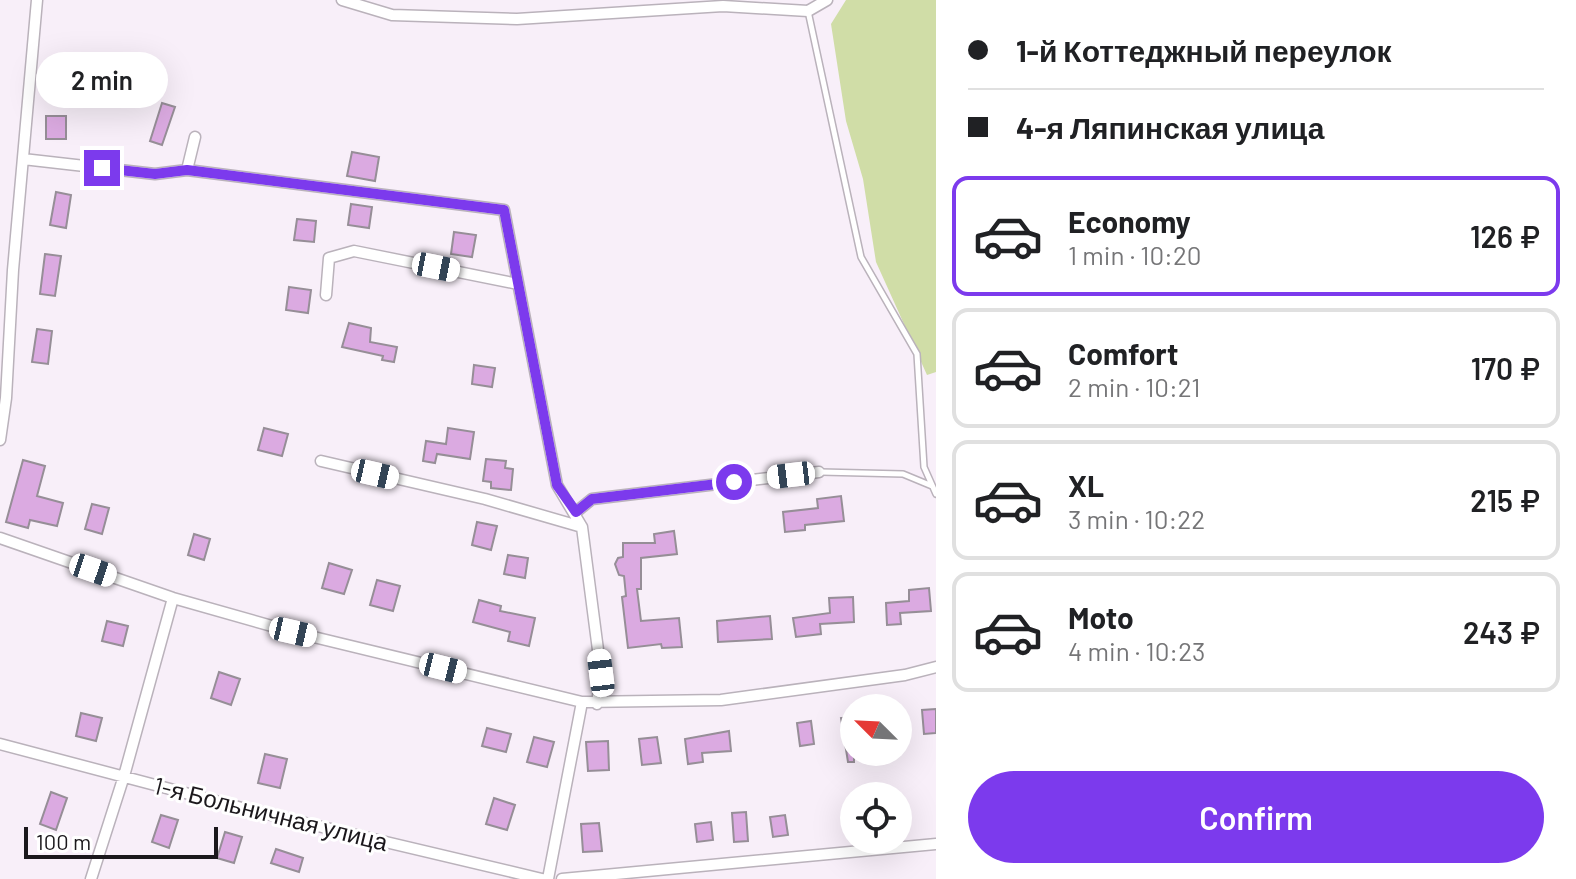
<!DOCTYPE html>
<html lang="en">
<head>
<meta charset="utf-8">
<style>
	:root { --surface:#fff; --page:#f6f6f6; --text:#202124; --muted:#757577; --line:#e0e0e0; --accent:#7c3aed }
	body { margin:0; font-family:Barlow,sans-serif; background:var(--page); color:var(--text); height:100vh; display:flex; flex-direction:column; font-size:30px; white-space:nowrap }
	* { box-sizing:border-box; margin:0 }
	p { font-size:26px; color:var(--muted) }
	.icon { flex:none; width:44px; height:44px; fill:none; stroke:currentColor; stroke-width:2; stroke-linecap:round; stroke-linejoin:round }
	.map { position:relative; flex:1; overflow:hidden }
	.side { display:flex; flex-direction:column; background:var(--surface); width:640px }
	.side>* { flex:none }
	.top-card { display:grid; align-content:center; height:176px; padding:0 32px; background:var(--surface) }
	.needle { width:52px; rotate:294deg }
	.buttons { position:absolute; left:840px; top:694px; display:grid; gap:16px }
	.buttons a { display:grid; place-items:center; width:72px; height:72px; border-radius:50%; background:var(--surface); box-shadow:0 8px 32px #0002; font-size:40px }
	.scale { position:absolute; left:24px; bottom:20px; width:194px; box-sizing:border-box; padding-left:8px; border:4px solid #1b181c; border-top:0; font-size:22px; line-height:28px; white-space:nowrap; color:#1b181c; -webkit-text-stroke:6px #fff; paint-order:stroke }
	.end { position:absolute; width:36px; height:36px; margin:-18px; border:10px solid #7c3aed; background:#fff; box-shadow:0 0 0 4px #fff }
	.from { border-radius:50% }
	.bubble { position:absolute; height:56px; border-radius:28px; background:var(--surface); box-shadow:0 8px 32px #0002; font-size:26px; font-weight:600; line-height:56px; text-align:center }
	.car { position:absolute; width:24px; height:48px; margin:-24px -12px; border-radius:10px; box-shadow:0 0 6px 2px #0007; background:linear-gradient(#fff 24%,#345 0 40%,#fff 0 76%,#345 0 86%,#fff 0) }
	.top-card b { display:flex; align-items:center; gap:28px; height:76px; font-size:30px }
	.top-card b+b { border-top:2px solid var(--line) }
	.top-card i { width:20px; height:20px; background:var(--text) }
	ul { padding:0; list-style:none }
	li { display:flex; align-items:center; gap:24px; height:120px; margin:0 16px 12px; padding:0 16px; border:4px solid var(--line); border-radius:16px }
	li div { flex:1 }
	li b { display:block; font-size:30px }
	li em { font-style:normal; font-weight:600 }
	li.on { border-color:var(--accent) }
	li>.icon { width:72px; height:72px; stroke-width:1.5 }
	.cta { display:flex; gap:16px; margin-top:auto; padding:16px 32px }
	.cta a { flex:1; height:92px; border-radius:48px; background:var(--accent); color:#fff; font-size:32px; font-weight:600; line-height:92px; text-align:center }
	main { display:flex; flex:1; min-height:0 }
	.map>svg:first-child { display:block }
	.green { fill:#d0dda7 }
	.building { fill:#dbaae1; stroke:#968e97; stroke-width:2 }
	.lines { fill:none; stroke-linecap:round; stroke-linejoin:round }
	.service-casing { stroke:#bab2bb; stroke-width:8 }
	.minor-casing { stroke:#bab2bb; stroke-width:13 }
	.service { stroke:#fff; stroke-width:5 }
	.minor { stroke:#fff; stroke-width:10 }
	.route { stroke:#7c3aed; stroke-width:10 }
	.labels { text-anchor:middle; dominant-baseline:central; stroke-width:6; stroke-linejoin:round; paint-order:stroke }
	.street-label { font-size:24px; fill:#1b181c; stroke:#fff }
</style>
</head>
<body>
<main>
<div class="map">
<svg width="936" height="879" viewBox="0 0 936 879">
	<rect width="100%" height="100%" fill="#f8eff9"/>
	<path class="green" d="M846 0H936V372L927 375 876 262 863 179 846 121 831 24Z"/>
	<path class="building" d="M162 103 175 107 162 145 150 141Z
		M46 116H66V139H46Z
		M352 152 379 157 375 181 347 176Z
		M56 192 71 195 66 228 50 225Z
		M351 204 372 207 369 228 348 225Z
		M297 219 316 221 314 242 294 240Z
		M454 232 476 235 472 257 451 254Z
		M45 254 61 256 55 296 40 294Z
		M289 287 311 290 308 313 286 310Z
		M349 323 371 328 370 342 397 347 394 362 382 360 383 356 342 347Z
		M37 329 52 331 48 364 32 362Z
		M474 365 495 368 492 387 472 384Z
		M264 428 288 434 282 456 258 450Z
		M448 428 474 432 470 459 437 454 435 463 423 461 426 441 446 444Z
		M486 459 506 461 505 468 513 469 511 490 491 488V482L483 481Z
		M23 460 45 466 37 496 63 503 57 526 30 520 28 528 6 522Z
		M841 496 844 521 805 525V530L785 532 783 512 818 508 817 499Z
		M92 504 109 508 102 534 85 529Z
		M477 522 497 526 491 550 472 545Z
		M674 531 677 554 641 558V589H637L641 621 679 618 682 647 662 648 661 644 628 648 622 597 626 596 624 576 619 575 615 564 618 558 623 557V543H655L654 534Z
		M194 534 210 539 204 560 188 555Z
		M508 555 528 558 525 578 504 574Z
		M329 563 352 570 344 594 322 588Z
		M377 580 400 586 393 611 370 605Z
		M929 588 931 611 900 613 901 624 887 625 886 603 909 601V590Z
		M853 597 854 622 820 624 821 634 796 637 793 618 830 613 829 598Z
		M479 600 501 606 500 611 535 618 529 646 508 641 510 632 473 622Z
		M770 616 772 639 718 642 717 621Z
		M107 621 128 626 123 646 102 641Z
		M219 672 240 679 231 705 211 698Z
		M936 709V733L924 734 922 710Z
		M81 713 102 718 96 741 76 736Z
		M854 716V762H848L841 718Z
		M811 721 814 744 800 746 797 723Z
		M487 728 511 734 506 752 482 746Z
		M729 731 731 751 702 753 703 762 688 764 685 739Z
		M534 737 554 742 547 767 527 762Z
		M657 737 661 763 642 765 639 739Z
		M608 741 609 770 588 771 586 742Z
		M265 754 287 759 280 788 258 783Z
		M51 792 67 798 56 830 40 824Z
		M494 798 515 805 507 830 486 824Z
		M746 812 748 841 734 842 732 813Z
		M161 815 178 820 169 848 152 842Z
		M785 815 788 835 773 837 770 817Z
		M711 822 713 840 697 842 695 824Z
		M599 823 602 851 583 852 581 824Z
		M225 832 242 837 234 863 217 858Z
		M276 849 303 858 299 872 271 863Z"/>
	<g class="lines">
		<defs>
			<path id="service" d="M808 11 861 257 917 354 924 467 936 494
				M821 472 903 474 932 486"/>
			<path id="minor" d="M342 0 392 15 517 19 723 6 808 11 827 0
				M23 159 155 174 187 170 195 137
				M187 170 504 210 557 485 582 527 601 673 597 704
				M326 295 329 258 354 251 518 284
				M0 440 6 398 13 270 37 0
				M321 461 485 499 582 527
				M576 512 592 499 819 472
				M0 538 173 598 293 632 582 702 721 700 905 675 936 667
				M0 744 242 808 542 879
				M91 879 124 776 173 598
				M548 879 582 702
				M562 879 936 844"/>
		</defs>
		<use href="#service" class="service-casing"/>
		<use href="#minor" class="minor-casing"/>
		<use href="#service" class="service"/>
		<use href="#minor" class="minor"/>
	</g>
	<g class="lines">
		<path class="route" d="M102 168 155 174 187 170 504 210 557 485 576 512 592 499 734 482"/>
	</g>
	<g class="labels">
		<g class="street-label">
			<text transform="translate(271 813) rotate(14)">1-я Больничная улица</text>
		</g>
	</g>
</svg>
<div class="buttons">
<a><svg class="needle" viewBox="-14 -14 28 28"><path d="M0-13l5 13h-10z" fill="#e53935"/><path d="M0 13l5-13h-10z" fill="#757577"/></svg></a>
<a><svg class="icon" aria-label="locate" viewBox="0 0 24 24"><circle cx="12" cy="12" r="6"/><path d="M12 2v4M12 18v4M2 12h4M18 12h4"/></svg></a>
</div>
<div class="scale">100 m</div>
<i class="end from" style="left:734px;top:482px"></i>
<i class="end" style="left:102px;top:168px"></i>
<div class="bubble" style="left:36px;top:52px;width:132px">2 min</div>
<i class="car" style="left:436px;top:267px;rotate:101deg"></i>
<i class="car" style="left:375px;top:474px;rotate:103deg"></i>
<i class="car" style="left:791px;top:475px;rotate:263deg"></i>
<i class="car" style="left:93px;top:570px;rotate:109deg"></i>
<i class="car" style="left:293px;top:632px;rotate:103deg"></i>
<i class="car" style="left:443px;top:668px;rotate:104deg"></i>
<i class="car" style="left:601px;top:673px;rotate:353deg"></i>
</div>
<section class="side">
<div class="top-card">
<b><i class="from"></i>1-й Коттеджный переулок</b>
<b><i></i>4-я Ляпинская улица</b>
</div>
<ul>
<li class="on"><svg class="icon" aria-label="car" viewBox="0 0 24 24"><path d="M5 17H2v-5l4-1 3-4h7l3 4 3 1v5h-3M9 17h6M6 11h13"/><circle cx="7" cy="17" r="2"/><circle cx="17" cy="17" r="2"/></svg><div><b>Economy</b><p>1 min · 10:20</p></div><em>126 ₽</em></li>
<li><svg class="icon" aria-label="car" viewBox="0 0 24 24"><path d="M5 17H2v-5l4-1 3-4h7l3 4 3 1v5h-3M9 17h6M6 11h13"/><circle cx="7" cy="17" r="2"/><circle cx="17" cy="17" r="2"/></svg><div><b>Comfort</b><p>2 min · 10:21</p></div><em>170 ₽</em></li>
<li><svg class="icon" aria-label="car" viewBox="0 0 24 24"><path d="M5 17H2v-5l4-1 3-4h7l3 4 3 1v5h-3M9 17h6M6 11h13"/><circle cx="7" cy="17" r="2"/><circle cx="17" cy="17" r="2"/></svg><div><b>XL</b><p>3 min · 10:22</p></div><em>215 ₽</em></li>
<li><svg class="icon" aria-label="car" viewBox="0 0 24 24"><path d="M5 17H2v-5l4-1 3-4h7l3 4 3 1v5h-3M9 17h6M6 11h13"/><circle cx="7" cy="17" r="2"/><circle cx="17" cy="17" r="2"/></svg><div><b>Moto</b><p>4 min · 10:23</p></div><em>243 ₽</em></li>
</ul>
<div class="cta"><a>Confirm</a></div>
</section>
</main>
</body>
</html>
